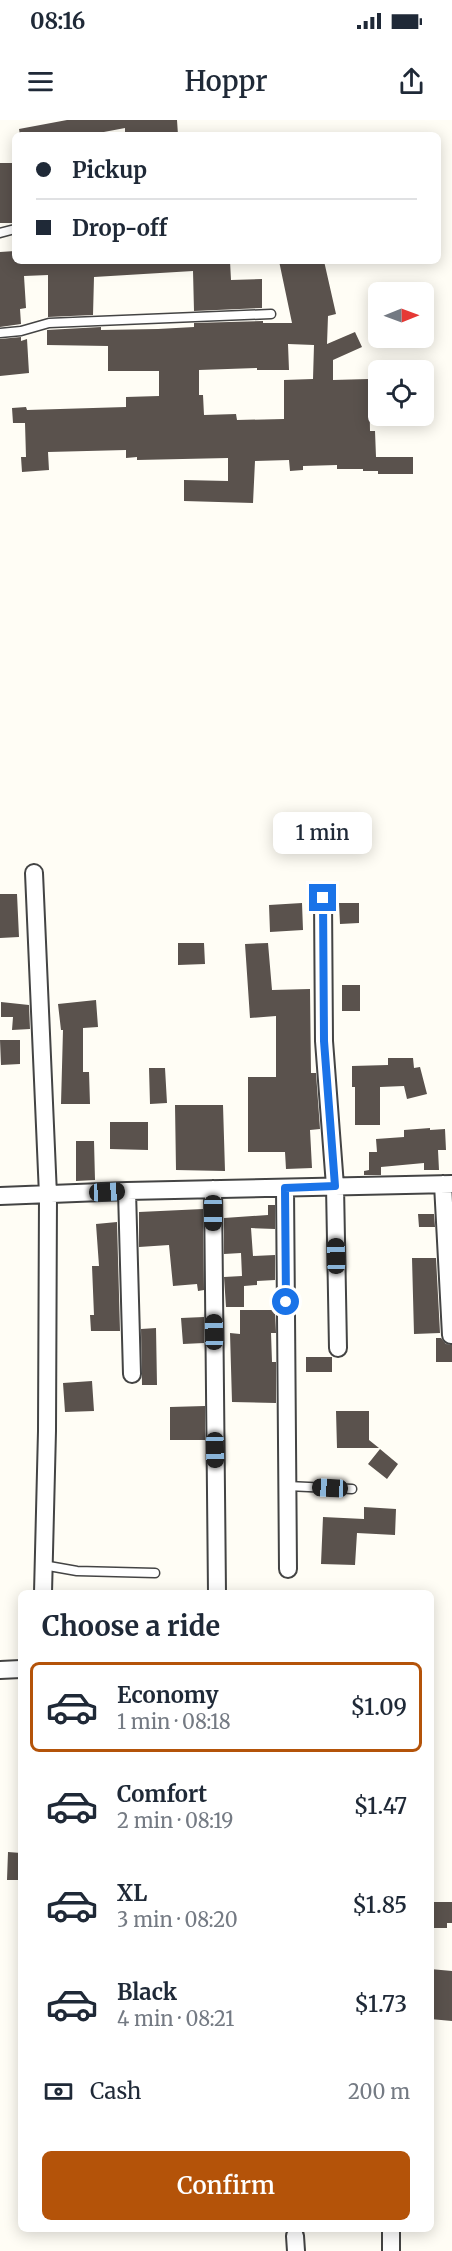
<!DOCTYPE html>
<html lang="en">
<head>
<meta charset="utf-8">
<style>
	:root { --surface:#fff; --page:#f2f2f3; --text:#1f2937; --muted:#747a83; --line:#e0e1e3; --accent:#b45309 }
	body { margin:0; font-family:Merriweather,serif; background:var(--page); color:var(--text); height:100vh; display:flex; flex-direction:column; font-size:22px; white-space:nowrap }
	* { box-sizing:border-box; margin:0 }
	p { font-size:20px; color:var(--muted) }
	.icon { flex:none; width:33px; height:33px; fill:none; stroke:currentColor; stroke-width:2; stroke-linecap:round; stroke-linejoin:round }
	.map { position:relative; flex:1; overflow:hidden }
	.sheet { position:absolute; left:18px; top:1470px; width:416px; height:642px; display:flex; flex-direction:column; background:var(--surface); border-radius:9px; box-shadow:0 3px 15px #0003 }
	.sheet>* { flex:none }
	.banner { position:absolute; left:12px; top:12px; width:429px; height:132px; border-radius:9px; box-shadow:0 3px 15px #0003; display:grid; align-content:center; height:132px; padding:0 24px; background:var(--surface) }
	.needle { width:39px; rotate:89deg }
	.controls { position:absolute; left:368px; top:162px; display:grid; gap:12px }
	.controls a { display:grid; place-items:center; width:66px; height:66px; border-radius:9px; background:var(--surface); box-shadow:0 3px 15px #0003; font-size:30px }
	.end { position:absolute; width:27px; height:27px; margin:-14px; border:8px solid #1a73e8; background:#fff; box-shadow:0 0 0 3px #fff }
	.from { border-radius:50% }
	.bubble { position:absolute; height:42px; border-radius:9px; background:var(--surface); box-shadow:0 3px 15px #0003; font-size:20px; font-weight:600; line-height:42px; text-align:center }
	.car { position:absolute; width:18px; height:36px; margin:-18px -9px; border-radius:8px; box-shadow:0 0 4px 2px #0007; background:linear-gradient(#222 24%,#8ab4d8 0 40%,#222 0 76%,#8ab4d8 0 86%,#222 0) }
	.banner b { display:flex; align-items:center; gap:21px; height:57px; font-size:22px }
	.banner b+b { border-top:2px solid var(--line) }
	.banner i { width:15px; height:15px; background:var(--text) }
	ul { padding:0; list-style:none }
	li { display:flex; align-items:center; gap:18px; height:90px; margin:0 12px 9px; padding:0 12px; border:3px solid transparent; border-radius:9px }
	li div { flex:1 }
	li b { display:block; font-size:22px }
	li em { font-style:normal; font-weight:600 }
	li.on { border-color:var(--accent) }
	li>.icon { width:54px; height:54px; stroke-width:1.5 }
	h2 { padding:0 24px; font-size:27px; line-height:72px }
	.pay { display:flex; align-items:center; gap:15px; height:66px; padding:0 24px; font-size:22px }
	.pay p { margin-inline-start:auto }
	.action { display:flex; gap:12px; margin-top:auto; padding:12px 24px }
	.action a { flex:1; height:69px; border-radius:9px; background:var(--accent); color:#fff; font-size:24px; font-weight:600; line-height:69px; text-align:center }
	.status { display:flex; justify-content:space-between; align-items:center; height:42px; padding:0 30px; background:var(--surface); direction:ltr }
	.status svg { height:16px; fill:currentColor }
	header { display:flex; justify-content:space-between; align-items:center; height:78px; padding:0 24px; background:var(--surface); font-size:27px; font-weight:600 }
	.map>svg:first-child { display:block }
	.building { fill:#5a524d; fill-rule:evenodd }
	.lines { fill:none; stroke-linecap:round; stroke-linejoin:round }
	.service-casing { stroke:#444; stroke-width:11 }
	.minor-casing { stroke:#444; stroke-width:20 }
	.service { stroke:#fff; stroke-width:8 }
	.minor { stroke:#fff; stroke-width:16 }
	.route { stroke:#1a73e8; stroke-width:8 }
</style>
</head>
<body>
<div class="status"><b>08:16</b><svg viewBox="0 0 49 12"><path d="M0 12V9h3v3zM5 12V6h3v6zM10 12V3h3v9zM15 12V0h3v12zM26 1h20v11H26zM47 4h2v5h-2z"/></svg></div>
<header><svg class="icon" aria-label="menu" viewBox="0 0 24 24"><path d="M4 6h16M4 12h16M4 18h16"/></svg>Hoppr<svg class="icon" aria-label="share" viewBox="0 0 24 24"><path d="M12 15V3M7 8l5-5 5 5M5 13v7h14v-7"/></svg></header>
<div class="map">
<svg width="452" height="2131" viewBox="0 0 452 2131">
	<rect width="100%" height="100%" fill="#fffdf5"/>
	<path class="building" d="M67 0H177L178 15H125V8L88 15H20L19 9Z
		M0 43H15V103H0Z
		M15 131V141H230L231 160 262 159V188L194 191 193 151 94 157 93 195 48 197V155L24 156 26 188 20 189 21 204 0 207V132Z
		M279 141H324L336 194 328 196 327 224 355 212 362 227 333 240V260L369 259 370 311H375L376 337H413V354H378V351H363V349H337V345L303 346V350L290 351 289 340 255 341 253 383 184 381V360L228 361V338L137 340V337L126 338V330L48 332 49 350 22 352 21 337H26L25 303H13L12 288 26 287 27 290 126 287V277L159 276V251H108V226L47 225V210L101 207V210L158 209 194 207V203L263 201V203H292ZM288 224 314 225 313 259 284 260V299L237 300 236 294 204 295 203 275H199V250L257 248V250H289Z
		M21 217V221L27 219 29 253 0 256V219Z
		M0 774H17L19 817 0 818Z
		M302 783 303 810 270 812 269 785Z
		M339 783H359V803L340 804Z
		M178 823H204L205 844 178 845Z
		M268 823 272 870 310 869 311 953H316L320 1009 310 1010 312 1048 286 1049 285 1032H248V957H276V896L250 898 245 824Z
		M342 865H360V891H342Z
		M96 880 98 907 83 908V952H89L90 984H61L63 910H61L58 884Z
		M1 882 29 885 30 909 12 910 13 897H1Z
		M0 920H20V944L1 945Z
		M388 938H413L414 948 420 947 427 974 407 979 404 966 380 967V1005H355V967H352V946L388 945Z
		M149 948H165L167 983 150 984Z
		M175 985H223L225 1051 176 1050Z
		M110 1002H148V1030L110 1029Z
		M430 1008V1010L445 1009 446 1030H438L439 1050H424V1043L381 1047V1055H364V1051L369 1050V1032H377L376 1019 404 1017V1010Z
		M76 1021H94L95 1060 76 1061Z
		M268 1085H275V1109L251 1108 253 1136 275 1135V1160L257 1161V1165L244 1166V1187H226L224 1157 242 1156 241 1133 224 1134V1098L268 1095Z
		M203 1089 204 1170 198 1171 197 1164 173 1166 169 1125 139 1127V1092Z
		M418 1094H434L435 1107H419Z
		M117 1102 120 1211H91L90 1195H94L92 1146H99L96 1104Z
		M412 1138H436L440 1213 414 1214Z
		M240 1190H275L276 1213H271L272 1242H276V1283L232 1282 230 1213 240 1214Z
		M204 1197V1223L183 1224 181 1198Z
		M156 1208 157 1265H142L141 1209Z
		M436 1218H441L446 1224 452 1225V1242H436Z
		M306 1237H332V1252H306Z
		M92 1261 94 1291 65 1292 63 1263Z
		M205 1286V1320H170V1287Z
		M336 1291H369V1320L379 1328H337Z
		M380 1329 398 1344 387 1359 368 1344Z
		M364 1387 396 1389 395 1415 357 1413 355 1445 321 1444 323 1397 364 1399Z
		M8 1732 21 1733V1760H7Z
		M430 1782H452V1803H447V1808H430Z
		M430 1849 452 1851V1901L430 1899Z"/>
	<g class="lines">
		<defs>
			<path id="service" d="M0 113 15 109
				M0 213 21 211 49 203 271 194
				M287 1366 352 1369
				M43 1445 77 1451 155 1453"/>
			<path id="minor" d="M34 753 48 1075 47 1311 43 1473
				M323 779 324 921 335 1066 338 1228
				M443 1064 451 1215
				M285 1068 288 1449
				M213 1069 217 1473
				M127 1071 132 1254
				M0 1076 127 1071 452 1064
				M0 1550 21 1549
				M295 2116 296 2131
				M391 2131V2109"/>
		</defs>
		<use href="#service" class="service-casing"/>
		<use href="#minor" class="minor-casing"/>
		<use href="#service" class="service"/>
		<use href="#minor" class="minor"/>
	</g>
	<g class="lines">
		<path class="route" d="M286 1182 285 1068 335 1066 324 921 323 778"/>
	</g>
</svg>
<div class="controls">
<a><svg class="needle" viewBox="-14 -14 28 28"><path d="M0-13l5 13h-10z" fill="#e53935"/><path d="M0 13l5-13h-10z" fill="#747a83"/></svg></a>
<a><svg class="icon" aria-label="locate" viewBox="0 0 24 24"><circle cx="12" cy="12" r="6"/><path d="M12 2v4M12 18v4M2 12h4M18 12h4"/></svg></a>
</div>
<i class="end from" style="left:286px;top:1182px"></i>
<i class="end" style="left:323px;top:778px"></i>
<div class="bubble" style="left:273px;top:692px;width:99px">1 min</div>
<i class="car" style="left:107px;top:1072px;rotate:87deg"></i>
<i class="car" style="left:213px;top:1093px;rotate:180deg"></i>
<i class="car" style="left:336px;top:1136px;rotate:359deg"></i>
<i class="car" style="left:214px;top:1212px;rotate:359deg"></i>
<i class="car" style="left:215px;top:1330px;rotate:179deg"></i>
<i class="car" style="left:330px;top:1368px;rotate:273deg"></i>
<div class="banner">
<b><i class="from"></i>Pickup</b>
<b><i></i>Drop-off</b>
</div>
<section class="sheet">
<h2>Choose a ride</h2>
<ul>
<li class="on"><svg class="icon" aria-label="car" viewBox="0 0 24 24"><path d="M5 17H2v-5l4-1 3-4h7l3 4 3 1v5h-3M9 17h6M6 11h13"/><circle cx="7" cy="17" r="2"/><circle cx="17" cy="17" r="2"/></svg><div><b>Economy</b><p>1 min · 08:18</p></div><em>$1.09</em></li>
<li><svg class="icon" aria-label="car" viewBox="0 0 24 24"><path d="M5 17H2v-5l4-1 3-4h7l3 4 3 1v5h-3M9 17h6M6 11h13"/><circle cx="7" cy="17" r="2"/><circle cx="17" cy="17" r="2"/></svg><div><b>Comfort</b><p>2 min · 08:19</p></div><em>$1.47</em></li>
<li><svg class="icon" aria-label="car" viewBox="0 0 24 24"><path d="M5 17H2v-5l4-1 3-4h7l3 4 3 1v5h-3M9 17h6M6 11h13"/><circle cx="7" cy="17" r="2"/><circle cx="17" cy="17" r="2"/></svg><div><b>XL</b><p>3 min · 08:20</p></div><em>$1.85</em></li>
<li><svg class="icon" aria-label="car" viewBox="0 0 24 24"><path d="M5 17H2v-5l4-1 3-4h7l3 4 3 1v5h-3M9 17h6M6 11h13"/><circle cx="7" cy="17" r="2"/><circle cx="17" cy="17" r="2"/></svg><div><b>Black</b><p>4 min · 08:21</p></div><em>$1.73</em></li>
</ul>
<div class="pay"><svg class="icon" aria-label="cash" viewBox="0 0 24 24"><path d="M3 7h18v10H3z"/><circle cx="12" cy="12" r="2"/></svg>Cash<p>200 m</p></div>
<div class="action"><a>Confirm</a></div>
</section>
</div>
</body>
</html>
